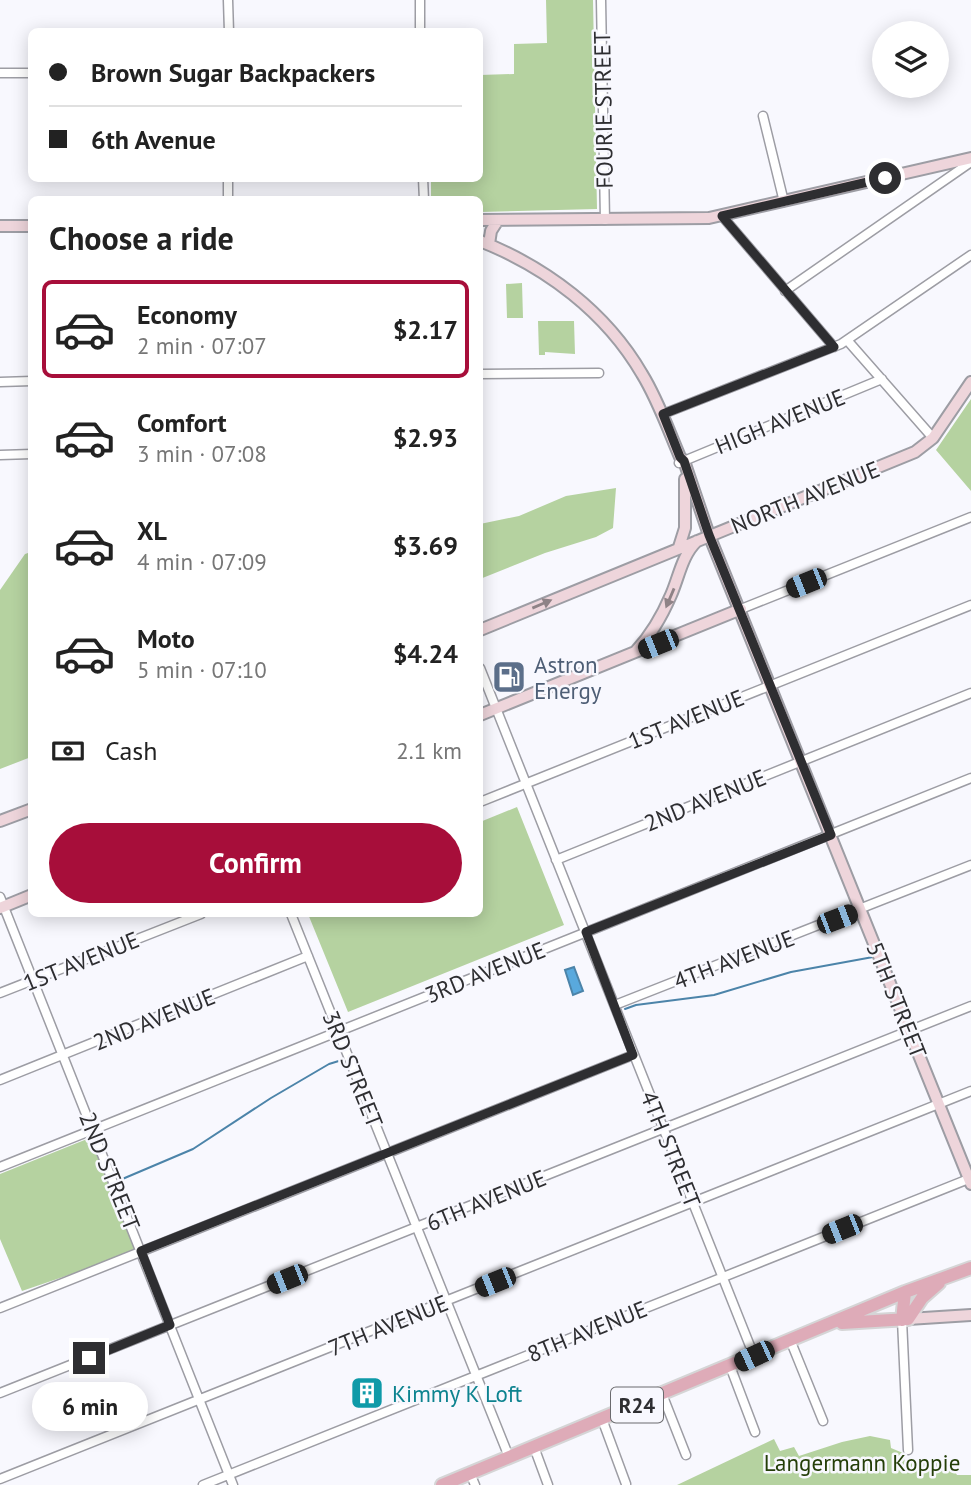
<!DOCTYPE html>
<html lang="en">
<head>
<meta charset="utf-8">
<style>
	:root { --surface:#fff; --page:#f2f2f2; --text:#222; --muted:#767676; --line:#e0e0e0; --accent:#a70e3a }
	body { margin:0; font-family:"PT Sans",sans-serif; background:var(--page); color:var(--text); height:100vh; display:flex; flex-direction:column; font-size:26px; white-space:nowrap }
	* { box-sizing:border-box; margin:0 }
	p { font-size:23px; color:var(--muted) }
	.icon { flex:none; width:38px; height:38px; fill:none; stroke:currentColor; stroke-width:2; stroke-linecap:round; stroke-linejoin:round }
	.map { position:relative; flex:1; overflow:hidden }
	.drawer { position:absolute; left:28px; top:196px; width:455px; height:721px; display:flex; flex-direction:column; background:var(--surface); border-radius:10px; box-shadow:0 4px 18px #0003 }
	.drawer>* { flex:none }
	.hud { position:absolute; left:28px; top:28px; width:455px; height:154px; border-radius:10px; box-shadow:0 4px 18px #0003; display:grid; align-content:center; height:154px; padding:0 21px; background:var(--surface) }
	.fabs { position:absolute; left:872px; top:21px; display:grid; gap:14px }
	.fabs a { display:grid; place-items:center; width:77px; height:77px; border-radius:50%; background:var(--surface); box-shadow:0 4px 18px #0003; font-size:35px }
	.end { position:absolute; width:32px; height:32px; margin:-16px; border:9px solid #2e2e31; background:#fff; box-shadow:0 0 0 4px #fff }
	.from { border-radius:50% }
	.bubble { position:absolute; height:49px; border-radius:24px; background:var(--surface); box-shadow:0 4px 18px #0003; font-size:23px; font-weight:800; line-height:49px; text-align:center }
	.car { position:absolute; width:21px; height:42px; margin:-21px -10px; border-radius:9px; box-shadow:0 0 5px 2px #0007; background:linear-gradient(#222 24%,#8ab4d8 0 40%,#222 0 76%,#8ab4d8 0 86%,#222 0) }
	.hud b { display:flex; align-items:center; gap:24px; height:66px; font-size:26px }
	.hud b+b { border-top:2px solid var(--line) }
	.hud i { width:18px; height:18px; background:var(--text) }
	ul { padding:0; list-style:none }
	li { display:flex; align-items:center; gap:21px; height:98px; margin:0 14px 10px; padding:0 7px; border:4px solid transparent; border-radius:10px }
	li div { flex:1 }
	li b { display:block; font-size:26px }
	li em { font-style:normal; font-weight:800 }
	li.selected { border-color:var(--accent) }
	li>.icon { width:63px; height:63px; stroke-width:1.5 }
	h2 { padding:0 21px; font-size:32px; line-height:84px }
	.pay { display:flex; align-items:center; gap:18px; height:77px; padding:0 21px; font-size:26px }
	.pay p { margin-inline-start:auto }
	.action { display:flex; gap:14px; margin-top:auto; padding:14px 21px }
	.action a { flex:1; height:80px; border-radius:42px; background:var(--accent); color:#fff; font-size:28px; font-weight:800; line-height:80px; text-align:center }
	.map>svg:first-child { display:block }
	.green { fill:#b5d2a0 }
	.water { fill:#59a9dd; stroke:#4c84a9; stroke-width:2 }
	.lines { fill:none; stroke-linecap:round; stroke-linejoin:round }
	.stream { stroke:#4c84a9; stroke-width:2 }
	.street-casing { stroke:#9d9da4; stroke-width:11 }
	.secondary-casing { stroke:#9d9da4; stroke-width:14 }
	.primary-casing { stroke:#d5d5d6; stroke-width:16 }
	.street { stroke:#fff; stroke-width:8 }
	.secondary { stroke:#eed5db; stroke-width:10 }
	.primary { stroke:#deabb8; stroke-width:12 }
	.oneway { fill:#8e8286 }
	.route { stroke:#2e2e31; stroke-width:9 }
	.labels { text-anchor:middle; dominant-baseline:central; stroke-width:5; stroke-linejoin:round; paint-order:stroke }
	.shield { fill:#f8f8fe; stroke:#6b6b6e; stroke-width:2 }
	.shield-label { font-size:21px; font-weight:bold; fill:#2e2e31 }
	.street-label { font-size:23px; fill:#2e2e31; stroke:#f8f8fe }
	.service-label { font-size:23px; fill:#4e5e75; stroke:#f8f8fe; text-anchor:start }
	.culture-label { font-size:23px; fill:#0d838f; stroke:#f8f8fe; text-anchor:start }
	.park-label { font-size:23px; fill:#243e08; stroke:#f8f8fe }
</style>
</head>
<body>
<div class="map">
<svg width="971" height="1485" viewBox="0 0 971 1485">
	<rect width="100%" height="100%" fill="#f8f8fe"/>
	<path class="green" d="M546 0H593L597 209 480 212V200L431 199V179L480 178V75L514 74V44L547 43Z
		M522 283 523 318H507L506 284Z
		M538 321H574L575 354 545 352V355H539Z
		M971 399V491L936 450Z
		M616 488 613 528 596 537 545 553 480 579V524L519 516 566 496Z
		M31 552V757L0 769V590L25 554Z
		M517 807 564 925 348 1012 308 914H480V822Z
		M92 1137 136 1252 22 1291 0 1239V1174Z
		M870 1436 890 1440 891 1448 903 1453 905 1462 948 1460 957 1475H971V1485H677L774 1439 780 1451 794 1447 799 1456 842 1442Z"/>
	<path class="water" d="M574 967 583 991 573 995 565 970Z"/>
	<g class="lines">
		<path class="stream" d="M625 1009 636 1005 714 995 791 972 873 957
			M120 1180 193 1149 271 1098 329 1064 342 1060"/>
		<defs>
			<path id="street" d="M228 0 229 32
				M601 0 605 220
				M420 32V0
				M0 73H32
				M763 116 784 202
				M423 178 424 200
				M228 200V178
				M722 216 834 347
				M785 291 971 162
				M847 340 933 438
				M480 374 599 373
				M0 382 32 381
				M663 414 841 344 971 255
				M0 455 32 454
				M679 463 882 379
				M741 609 971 517
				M480 668 754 1356
				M480 802 971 605
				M556 860 971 693
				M0 897 233 1485
				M291 914 509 1457
				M0 993 201 914
				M615 1005 971 865
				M0 1080 308 956
				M0 1167 971 778
				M0 1308 633 1055
				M902 1320 908 1450
				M791 1342 823 1421
				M730 1366 755 1432
				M0 1393 971 1006
				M662 1394 686 1455
				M602 1419 626 1484
				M534 1447 548 1485
				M470 1473 475 1485
				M0 1479 971 1091
				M203 1485 971 1178"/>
			<path id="secondary" d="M480 220 709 218 971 158
				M0 226H32
				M480 241C546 267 606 312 642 374 658 400 668 429 680 457L684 461 709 535 971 1184
				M489 244 491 231 498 220
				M679 547 685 528V479
				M480 630 915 452 933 438 971 382
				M636 651C651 635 662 616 671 595 679 577 682 555 697 541
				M480 715 741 609
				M0 821 32 809
				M0 908 32 895
				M908 1319 971 1315"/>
			<path id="primary" d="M902 1320 905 1292
				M842 1323 908 1319 922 1298 939 1283
				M442 1485 905 1292 971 1268"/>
		</defs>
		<use href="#street" class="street-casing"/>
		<use href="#secondary" class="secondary-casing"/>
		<use href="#primary" class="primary-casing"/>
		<use href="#street" class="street"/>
		<use href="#secondary" class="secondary"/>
		<use href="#primary" class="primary"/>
	</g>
	<defs><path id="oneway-solid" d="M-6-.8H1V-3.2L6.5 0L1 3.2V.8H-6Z" transform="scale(1.75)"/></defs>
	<g class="oneway">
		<use href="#oneway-solid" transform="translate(670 598) rotate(113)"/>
		<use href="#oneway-solid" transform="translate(542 604) rotate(-23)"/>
	</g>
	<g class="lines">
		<path class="route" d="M89 1358 170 1325 141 1251 633 1055 586 932 831 835 709 535 684 461 680 457 663 414 834 347 722 216 885 178"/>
	</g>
	<defs>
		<symbol id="fuel-square" viewBox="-11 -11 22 22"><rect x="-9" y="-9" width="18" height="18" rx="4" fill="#5c6f8a" stroke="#f8f8fe"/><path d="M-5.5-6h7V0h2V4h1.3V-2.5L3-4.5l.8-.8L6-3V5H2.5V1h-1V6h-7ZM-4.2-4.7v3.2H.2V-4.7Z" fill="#fff"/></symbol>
		<symbol id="building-square" viewBox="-11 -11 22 22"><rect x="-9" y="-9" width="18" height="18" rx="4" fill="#0f9aa8" stroke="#f8f8fe"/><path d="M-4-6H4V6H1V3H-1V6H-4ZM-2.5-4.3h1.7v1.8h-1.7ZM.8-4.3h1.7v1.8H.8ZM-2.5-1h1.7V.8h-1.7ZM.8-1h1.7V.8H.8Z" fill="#fff"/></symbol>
	</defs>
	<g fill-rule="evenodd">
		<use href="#fuel-square" x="490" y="658" width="38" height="38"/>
		<use href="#building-square" x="348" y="1374" width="38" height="38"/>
	</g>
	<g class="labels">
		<rect class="shield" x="611" y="1387.5" width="52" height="35" rx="5"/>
		<g class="shield-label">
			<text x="637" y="1405">R24</text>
		</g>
		<g class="street-label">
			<text transform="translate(603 110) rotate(-91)">FOURIE STREET</text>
			<text transform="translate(780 421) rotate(-22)">HIGH AVENUE</text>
			<text transform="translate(805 497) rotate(-22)">NORTH AVENUE</text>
			<text transform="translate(686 719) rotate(-22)">1ST AVENUE</text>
			<text transform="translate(705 800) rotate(-22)">2ND AVENUE</text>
			<text transform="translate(734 959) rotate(-21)">4TH AVENUE</text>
			<text transform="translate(81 961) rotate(-22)">1ST AVENUE</text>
			<text transform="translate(485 972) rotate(-22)">3RD AVENUE</text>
			<text transform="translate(897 1000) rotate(68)">5TH STREET</text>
			<text transform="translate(154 1019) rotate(-22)">2ND AVENUE</text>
			<text transform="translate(353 1069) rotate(68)">3RD STREET</text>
			<text transform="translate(671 1149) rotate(68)">4TH STREET</text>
			<text transform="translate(110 1171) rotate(68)">2ND STREET</text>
			<text transform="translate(486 1200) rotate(-22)">6TH AVENUE</text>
			<text transform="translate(388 1325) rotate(-22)">7TH AVENUE</text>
			<text transform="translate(587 1331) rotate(-22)">8TH AVENUE</text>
		</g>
		<g class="service-label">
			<text x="534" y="664">Astron<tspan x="534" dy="26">Energy</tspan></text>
		</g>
		<g class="culture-label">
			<text x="392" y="1393">Kimmy K Loft</text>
		</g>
		<g class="park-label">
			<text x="862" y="1462">Langermann Koppie</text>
		</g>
	</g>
</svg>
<div class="fabs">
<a><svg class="icon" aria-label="layers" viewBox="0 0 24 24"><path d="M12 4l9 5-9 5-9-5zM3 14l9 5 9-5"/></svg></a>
</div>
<i class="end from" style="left:885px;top:178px"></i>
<i class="end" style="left:89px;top:1358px"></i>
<div class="bubble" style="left:32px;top:1382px;width:116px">6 min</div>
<i class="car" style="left:806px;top:583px;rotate:248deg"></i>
<i class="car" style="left:658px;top:644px;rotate:248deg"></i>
<i class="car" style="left:837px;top:919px;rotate:69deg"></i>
<i class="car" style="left:842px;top:1229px;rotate:248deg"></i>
<i class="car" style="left:287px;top:1279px;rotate:248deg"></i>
<i class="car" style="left:495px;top:1282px;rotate:248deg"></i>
<i class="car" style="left:754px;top:1356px;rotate:245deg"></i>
<div class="hud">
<b><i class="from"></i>Brown Sugar Backpackers</b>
<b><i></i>6th Avenue</b>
</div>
<section class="drawer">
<h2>Choose a ride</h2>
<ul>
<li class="selected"><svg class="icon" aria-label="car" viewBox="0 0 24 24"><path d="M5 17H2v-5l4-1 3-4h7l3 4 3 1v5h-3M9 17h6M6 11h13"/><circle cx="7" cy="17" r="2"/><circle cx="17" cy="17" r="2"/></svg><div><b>Economy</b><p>2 min · 07:07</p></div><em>$2.17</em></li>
<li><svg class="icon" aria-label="car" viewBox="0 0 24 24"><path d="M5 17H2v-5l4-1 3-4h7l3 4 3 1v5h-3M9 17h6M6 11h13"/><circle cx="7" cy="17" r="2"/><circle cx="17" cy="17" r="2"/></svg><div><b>Comfort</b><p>3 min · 07:08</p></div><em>$2.93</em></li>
<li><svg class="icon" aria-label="car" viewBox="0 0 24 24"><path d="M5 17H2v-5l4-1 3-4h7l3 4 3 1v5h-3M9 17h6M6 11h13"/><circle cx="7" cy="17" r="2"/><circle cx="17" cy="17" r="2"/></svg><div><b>XL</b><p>4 min · 07:09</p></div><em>$3.69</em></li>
<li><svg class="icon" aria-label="car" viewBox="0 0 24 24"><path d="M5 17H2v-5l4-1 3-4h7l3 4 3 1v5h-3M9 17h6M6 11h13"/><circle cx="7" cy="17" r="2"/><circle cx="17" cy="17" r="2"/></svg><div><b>Moto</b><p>5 min · 07:10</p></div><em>$4.24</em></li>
</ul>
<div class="pay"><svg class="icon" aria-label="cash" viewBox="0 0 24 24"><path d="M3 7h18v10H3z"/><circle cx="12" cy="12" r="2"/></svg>Cash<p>2.1 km</p></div>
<div class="action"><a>Confirm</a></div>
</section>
</div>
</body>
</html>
